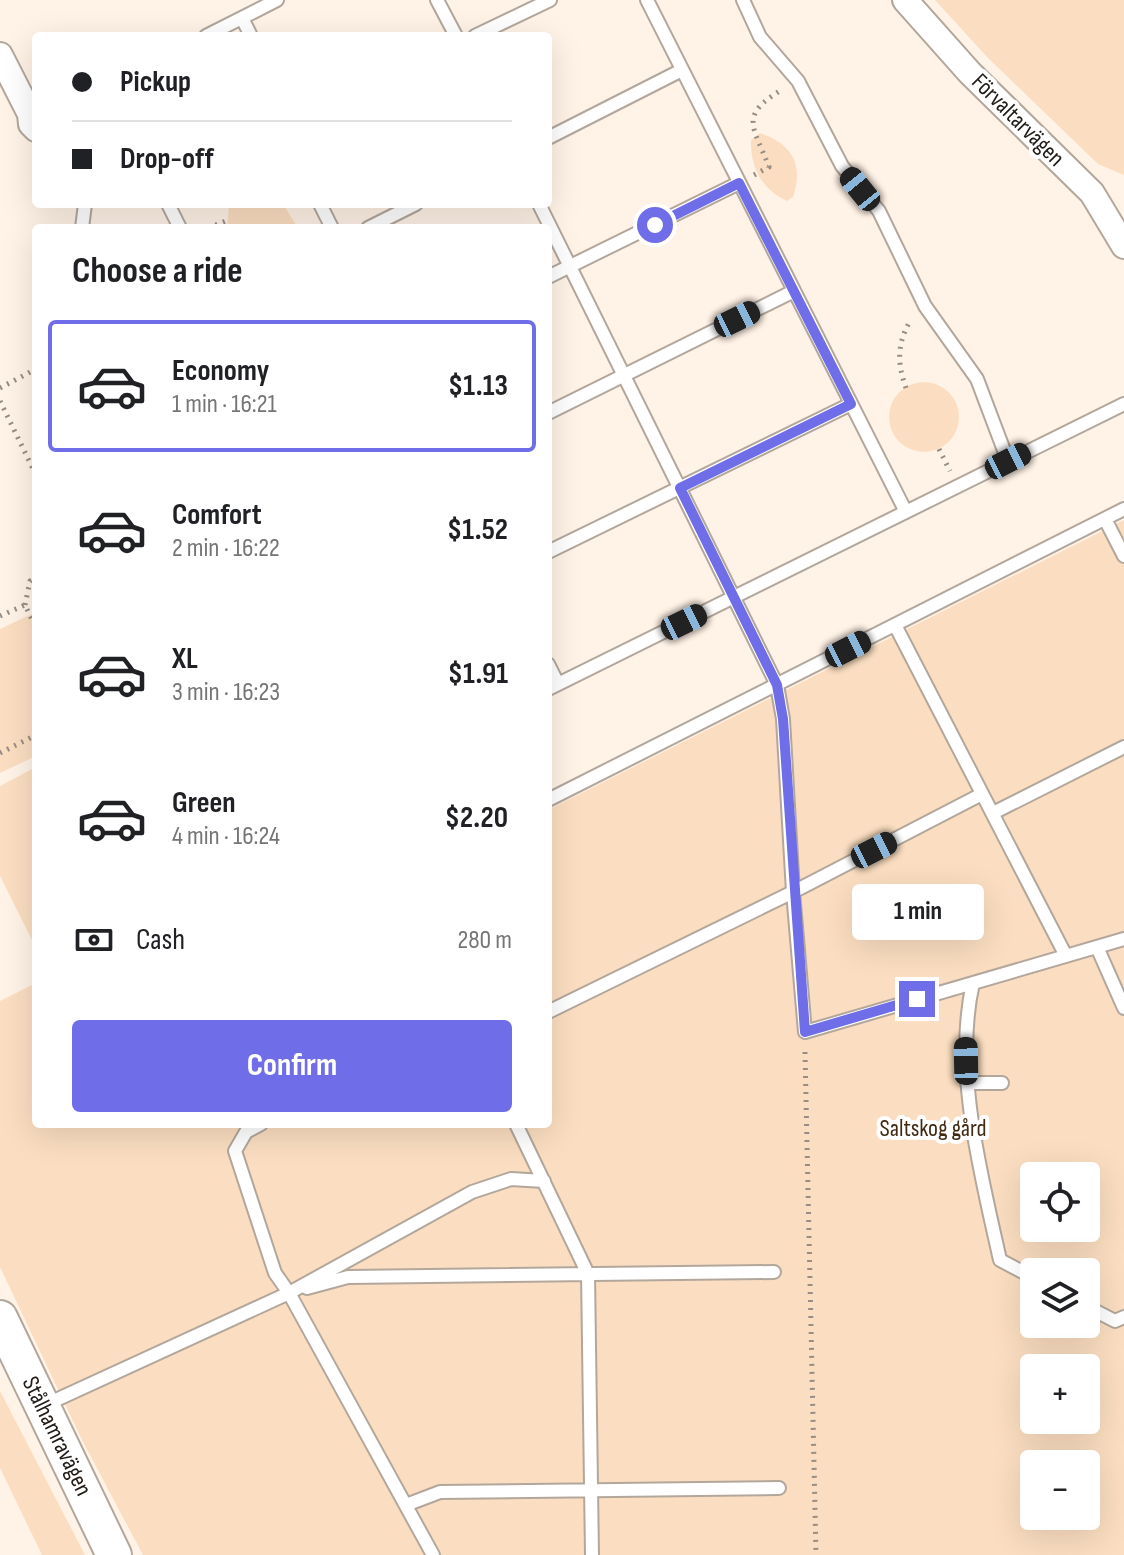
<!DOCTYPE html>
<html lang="en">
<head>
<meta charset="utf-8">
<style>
	:root { --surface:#fff; --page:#f2f2f2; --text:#202124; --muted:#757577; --line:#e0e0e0; --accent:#6f6de7 }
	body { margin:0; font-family:"Sofia Sans Condensed",sans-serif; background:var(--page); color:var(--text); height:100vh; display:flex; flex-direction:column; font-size:30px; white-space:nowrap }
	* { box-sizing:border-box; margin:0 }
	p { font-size:26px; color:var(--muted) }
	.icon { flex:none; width:44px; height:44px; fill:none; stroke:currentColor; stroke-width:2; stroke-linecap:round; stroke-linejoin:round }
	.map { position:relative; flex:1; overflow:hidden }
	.details { position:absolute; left:32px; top:224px; width:520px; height:904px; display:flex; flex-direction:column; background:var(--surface); border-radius:8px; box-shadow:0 8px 32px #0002 }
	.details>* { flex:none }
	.guide { position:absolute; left:32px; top:32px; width:520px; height:176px; border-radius:8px; box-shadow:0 8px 32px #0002; display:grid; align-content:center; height:176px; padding:0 40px; background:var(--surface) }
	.controls { position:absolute; left:1020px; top:1162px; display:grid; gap:16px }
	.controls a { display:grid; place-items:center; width:80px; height:80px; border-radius:8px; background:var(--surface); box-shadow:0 8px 32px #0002; font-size:40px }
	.end { position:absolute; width:36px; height:36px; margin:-18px; border:10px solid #6f6de7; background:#fff; box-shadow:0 0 0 4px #fff }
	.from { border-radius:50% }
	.bubble { position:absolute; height:56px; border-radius:8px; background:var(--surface); box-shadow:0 8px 32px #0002; font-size:26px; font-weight:700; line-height:56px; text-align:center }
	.car { position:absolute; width:24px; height:48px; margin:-24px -12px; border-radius:10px; box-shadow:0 0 6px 2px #0007; background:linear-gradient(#222 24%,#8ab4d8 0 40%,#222 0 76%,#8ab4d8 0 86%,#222 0) }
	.guide b { display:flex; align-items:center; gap:28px; height:76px; font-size:30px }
	.guide b+b { border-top:2px solid var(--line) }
	.guide i { width:20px; height:20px; background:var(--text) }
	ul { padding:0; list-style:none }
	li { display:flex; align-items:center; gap:24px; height:132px; margin:0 16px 12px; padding:0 24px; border:4px solid transparent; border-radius:8px }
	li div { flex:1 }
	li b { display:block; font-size:30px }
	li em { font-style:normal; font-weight:700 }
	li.selected { border-color:var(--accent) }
	li>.icon { width:72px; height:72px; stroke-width:1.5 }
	h2 { padding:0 40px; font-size:36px; line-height:96px }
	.pay { display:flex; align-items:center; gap:20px; height:88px; padding:0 40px; font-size:30px }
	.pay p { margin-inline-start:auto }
	.primary-button { display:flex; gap:16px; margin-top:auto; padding:16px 40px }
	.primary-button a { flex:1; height:92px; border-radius:8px; background:var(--accent); color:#fff; font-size:32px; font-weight:700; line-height:92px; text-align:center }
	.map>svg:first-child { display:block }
	.green { fill:#fbdec1; fill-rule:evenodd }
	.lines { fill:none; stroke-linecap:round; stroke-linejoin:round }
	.lane-casing { stroke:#b3a79c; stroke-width:16 }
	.street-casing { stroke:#b3a79c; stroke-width:28 }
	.secondary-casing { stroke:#b3a79c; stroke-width:38 }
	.path { stroke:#978d85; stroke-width:5; stroke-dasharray:2 6; stroke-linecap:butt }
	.lane { stroke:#fff; stroke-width:12 }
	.street { stroke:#fff; stroke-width:24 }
	.secondary { stroke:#fff; stroke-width:34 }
	.route { stroke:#6f6de7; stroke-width:10 }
	.labels { text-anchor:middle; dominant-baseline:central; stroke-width:8; stroke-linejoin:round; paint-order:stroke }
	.street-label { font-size:24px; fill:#201b17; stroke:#fff }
	.park-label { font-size:24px; fill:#412a12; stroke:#fff }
</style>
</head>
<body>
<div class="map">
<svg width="1124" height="1555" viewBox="0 0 1124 1555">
	<rect width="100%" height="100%" fill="#fff2e6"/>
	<path class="green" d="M935 0H1124V175L1098 164 987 57Z
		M760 133C792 144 804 164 793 197L787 201C762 190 750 167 751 140Z
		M229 204H283L298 228H227Z
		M889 417a35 35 0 1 1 70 0a35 35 0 1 1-70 0Z
		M1124 520V1555H143L82 1440 0 1267V1001L36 983V1124H548V810ZM1034 1176H1086V1228H1034ZM1034 1272H1086V1324H1034ZM1034 1368H1086V1420H1034ZM1034 1464H1086V1516H1034Z
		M36 612V756L0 773V629Z
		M36 767V948L0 876V786Z
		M0 1391 85 1555H42L0 1468Z"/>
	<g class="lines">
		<defs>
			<path id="lane" d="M437 0 456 36
				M647 0 906 512
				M743 0 760 37 798 81 842 166 879 211 925 306 977 379 1008 461
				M242 18 251 36
				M206 36 277 0
				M475 36 550 0
				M548 138 682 70
				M168 204 180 228
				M320 204 332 228
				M539 204 777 685 783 719 793 892 805 1032 1124 939
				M82 228 85 204
				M368 228 416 204
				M548 277 739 183
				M548 413 794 291
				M1105 519 1124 556
				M548 552 851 404
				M895 625 1066 956
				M548 664 558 684
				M548 689 1124 404
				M548 800 1124 509
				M993 813 1124 747
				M1097 947 1124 1008
				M973 983C953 1070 981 1174 1000 1260L1034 1278
				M548 1012 793 892 982 794
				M967 1083H1002
				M261 1124 246 1132 235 1151 275 1273 289 1293 433 1555
				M516 1124 588 1274 592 1555
				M307 1288 348 1277 774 1272
				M1086 1306 1115 1321 1124 1317
				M45 1405 289 1293 472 1192 511 1179 544 1181
				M406 1505 440 1492 779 1488"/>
			<path id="street" d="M905 0 970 73 1092 193 1124 246
				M0 55 30 114 31 124 36 129"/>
			<path id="secondary" d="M0 1318 114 1555"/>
		</defs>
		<use href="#lane" class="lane-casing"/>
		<use href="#street" class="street-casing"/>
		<use href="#secondary" class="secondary-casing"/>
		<path class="path" d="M754 175 769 167C753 125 738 116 783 89
			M208 228 226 221
			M0 388 36 369
			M906 388C897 363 897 344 910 321
			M0 401 36 475
			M939 449 950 471
			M25 605 30 581 36 578
			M0 616 25 605 36 628
			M0 753 36 735
			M805 1052 816 1555"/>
		<use href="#lane" class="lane"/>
		<use href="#street" class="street"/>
		<use href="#secondary" class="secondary"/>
	</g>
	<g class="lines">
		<path class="route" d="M655 225 739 183 851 404 680 488 777 685 783 719 805 1032 917 999"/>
	</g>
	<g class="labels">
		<g class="street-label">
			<text transform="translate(1018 120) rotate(45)">Förvaltarvägen</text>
			<text transform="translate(57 1436) rotate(64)">Stålhamravägen</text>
		</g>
		<g class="park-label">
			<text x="933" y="1128">Saltskog gård</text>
		</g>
	</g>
</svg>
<div class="controls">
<a><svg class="icon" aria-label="locate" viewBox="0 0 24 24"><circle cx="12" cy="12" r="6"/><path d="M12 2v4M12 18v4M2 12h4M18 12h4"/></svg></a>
<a><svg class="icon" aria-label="layers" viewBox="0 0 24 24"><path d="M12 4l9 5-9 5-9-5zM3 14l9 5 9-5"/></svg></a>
<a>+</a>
<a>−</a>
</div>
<i class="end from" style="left:655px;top:225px"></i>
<i class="end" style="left:917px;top:999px"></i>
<div class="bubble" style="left:852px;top:884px;width:132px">1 min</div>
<i class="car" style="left:860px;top:189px;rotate:321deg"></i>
<i class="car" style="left:737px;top:319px;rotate:64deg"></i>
<i class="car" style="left:1008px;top:461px;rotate:63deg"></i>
<i class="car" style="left:684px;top:622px;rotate:64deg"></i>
<i class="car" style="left:848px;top:649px;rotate:63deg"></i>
<i class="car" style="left:874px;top:850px;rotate:63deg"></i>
<i class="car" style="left:966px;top:1061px;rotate:359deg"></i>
<div class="guide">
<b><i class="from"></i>Pickup</b>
<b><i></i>Drop-off</b>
</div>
<section class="details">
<h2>Choose a ride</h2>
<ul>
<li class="selected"><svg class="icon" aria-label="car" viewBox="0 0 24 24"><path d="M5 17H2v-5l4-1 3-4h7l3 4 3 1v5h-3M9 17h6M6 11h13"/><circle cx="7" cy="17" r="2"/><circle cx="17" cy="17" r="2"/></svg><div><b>Economy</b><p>1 min · 16:21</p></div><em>$1.13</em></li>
<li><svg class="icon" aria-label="car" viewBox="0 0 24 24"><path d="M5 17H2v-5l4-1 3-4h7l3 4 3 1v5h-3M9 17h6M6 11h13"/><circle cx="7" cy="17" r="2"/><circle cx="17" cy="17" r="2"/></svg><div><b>Comfort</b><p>2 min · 16:22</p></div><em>$1.52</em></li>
<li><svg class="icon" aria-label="car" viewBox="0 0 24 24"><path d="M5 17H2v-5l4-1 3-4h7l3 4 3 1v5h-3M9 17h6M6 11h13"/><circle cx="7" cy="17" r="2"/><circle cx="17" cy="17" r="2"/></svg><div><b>XL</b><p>3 min · 16:23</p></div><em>$1.91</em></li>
<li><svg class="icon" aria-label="car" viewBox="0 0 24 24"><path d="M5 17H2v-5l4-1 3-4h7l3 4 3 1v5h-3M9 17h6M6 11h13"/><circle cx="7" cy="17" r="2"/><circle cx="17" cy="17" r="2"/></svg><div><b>Green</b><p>4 min · 16:24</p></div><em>$2.20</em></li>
</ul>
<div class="pay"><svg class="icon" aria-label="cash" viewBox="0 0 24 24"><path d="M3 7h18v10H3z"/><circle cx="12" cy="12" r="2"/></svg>Cash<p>280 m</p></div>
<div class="primary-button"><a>Confirm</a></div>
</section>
</div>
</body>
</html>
